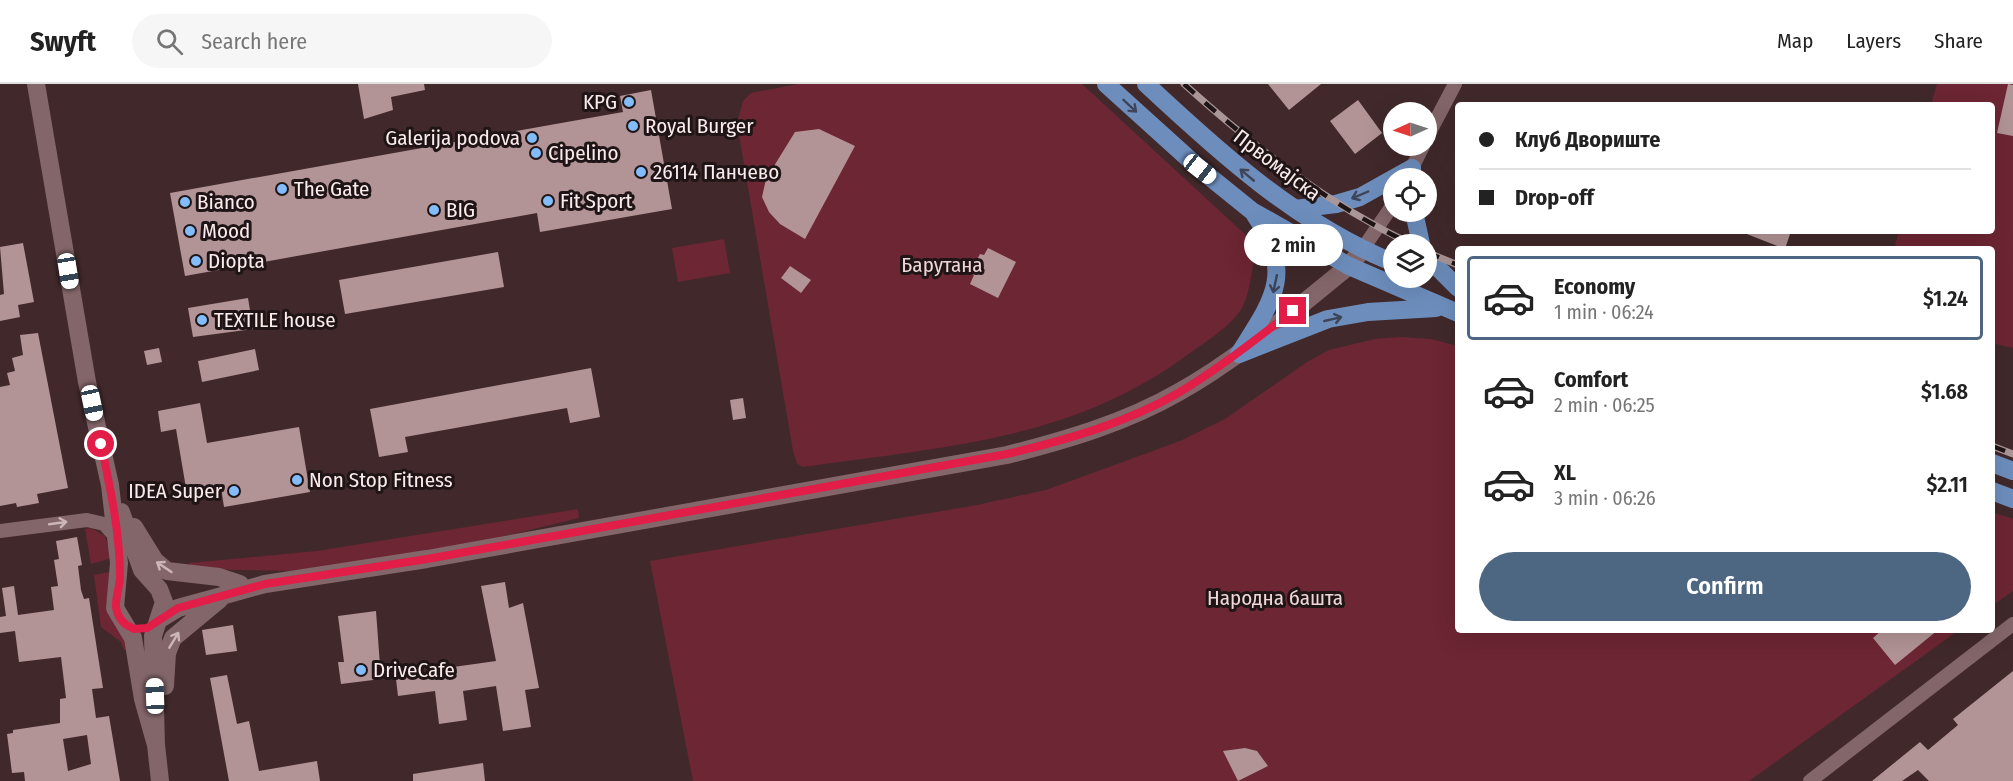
<!DOCTYPE html>
<html lang="en">
<head>
<meta charset="utf-8">
<style>
	:root { --surface:#fff; --page:#f6f6f6; --text:#222; --muted:#767676; --line:#e0e0e0; --accent:#4d6783 }
	body { margin:0; font-family:"Fira Sans Condensed",sans-serif; background:var(--page); color:var(--text); height:100vh; display:flex; flex-direction:column; font-size:22px; white-space:nowrap }
	* { box-sizing:border-box; margin:0 }
	p { font-size:20px; color:var(--muted) }
	.icon { flex:none; width:33px; height:33px; fill:none; stroke:currentColor; stroke-width:2; stroke-linecap:round; stroke-linejoin:round }
	.map { position:relative; flex:1; overflow:hidden }
	.side { position:absolute; left:1455px; top:162px; width:540px; height:387px; display:flex; flex-direction:column; background:var(--surface); border-radius:6px; box-shadow:0 6px 24px #0002 }
	.side>* { flex:none }
	.guide { position:absolute; left:1455px; top:18px; width:540px; height:132px; border-radius:6px; box-shadow:0 6px 24px #0002; display:grid; align-content:center; height:132px; padding:0 24px; background:var(--surface) }
	.needle { width:39px; rotate:267deg }
	.tools { position:absolute; left:1383px; top:18px; display:grid; gap:12px }
	.tools a { display:grid; place-items:center; width:54px; height:54px; border-radius:50%; background:var(--surface); box-shadow:0 6px 24px #0002; font-size:30px }
	.end { position:absolute; width:27px; height:27px; margin:-14px; border:8px solid #e11d48; background:#fff; box-shadow:0 0 0 3px #fff }
	.from { border-radius:50% }
	.bubble { position:absolute; height:42px; border-radius:21px; background:var(--surface); box-shadow:0 6px 24px #0002; font-size:20px; font-weight:600; line-height:42px; text-align:center }
	.car { position:absolute; width:18px; height:36px; margin:-18px -9px; border-radius:8px; box-shadow:0 0 4px 2px #0007; background:linear-gradient(#fff 24%,#345 0 40%,#fff 0 76%,#345 0 86%,#fff 0) }
	.guide b { display:flex; align-items:center; gap:21px; height:57px; font-size:22px }
	.guide b+b { border-top:2px solid var(--line) }
	.guide i { width:15px; height:15px; background:var(--text) }
	ul { padding:10px 0 0; list-style:none }
	li { display:flex; align-items:center; gap:18px; height:84px; margin:0 12px 9px; padding:0 12px; border:3px solid transparent; border-radius:6px }
	li div { flex:1 }
	li b { display:block; font-size:22px }
	li em { font-style:normal; font-weight:600 }
	li.active { border-color:var(--accent) }
	li>.icon { width:54px; height:54px; stroke-width:1.5 }
	.button { display:flex; gap:12px; margin-top:auto; padding:12px 24px }
	.button a { flex:1; height:69px; border-radius:36px; background:var(--accent); color:#fff; font-size:24px; font-weight:600; line-height:69px; text-align:center }
	header { display:flex; align-items:center; gap:36px; box-sizing:border-box; height:84px; padding:0 30px; background:var(--surface); border-bottom:2px solid var(--line) }
	header strong { font-size:28px }
	nav { display:flex; gap:33px; margin-inline-start:auto; font-size:21px }
	.search { width:420px; height:54px; background:var(--page); display:flex; align-items:center; gap:15px; box-sizing:border-box; padding:0 21px; border-radius:33px; color:var(--muted); font-size:22px }
	.map>svg:first-child { display:block }
	.green { fill:#6d2633 }
	.building { fill:#b29496; fill-rule:evenodd }
	.lines { fill:none; stroke-linecap:round; stroke-linejoin:round }
	.street { stroke:#836669; stroke-width:14 }
	.secondary { stroke:#836669; stroke-width:18 }
	.primary { stroke:#6d8ebd; stroke-width:18 }
	.rail-casing { stroke:#aa9697; stroke-width:7 }
	.rail { stroke:#201516; stroke-width:4.5; stroke-dasharray:14; stroke-linecap:butt }
	.oneway { stroke:#3f4559 }
	.oneway2 { stroke:#ccb6b8 }
	.route { stroke:#e11d48; stroke-width:8 }
	.poi-dot { fill:#82bcfa; stroke:#201516; stroke-width:2 }
	.labels { text-anchor:middle; dominant-baseline:central; stroke-width:6; stroke-linejoin:round; paint-order:stroke }
	.poi-label { font-size:21px; fill:#fcebec; stroke:#201516; text-anchor:start }
	.street-label { font-size:21px; fill:#fcebec; stroke:#201516 }
	.park-label { font-size:21px; fill:#efd6d7; stroke:#201516 }
</style>
</head>
<body>
<header>
<strong>Swyft</strong>
<div class="search"><svg class="icon" aria-label="search" viewBox="0 0 24 24"><circle cx="10" cy="10" r="6"/><path d="M15 15l6 6"/></svg>Search here</div>
<nav><a>Map</a><a>Layers</a><a>Share</a></nav>
</header>
<div class="map">
<svg width="2013" height="697" viewBox="0 0 2013 697">
	<rect width="100%" height="100%" fill="#41292b"/>
	<path class="green" d="M798 0H1082L1249 154 1256 167C1252 184 1250 209 1242 224 1231 242 1207 257 1190 269 1072 357 943 363 802 383L797 379 793 367 737 39 743 17 751 9Z
		M1937 0H2013V264L1992 259V165H1894L1899 147H1992V21H1931Z
		M724 155 730 189 678 198 672 164Z
		M1401 253 1431 255 1458 262V546H1959L1749 697H693L650 477 977 421 1046 406 1180 357 1225 335 1307 278 1329 266 1375 255Z
		M578 425 579 434 480 458 296 487 190 485 189 479 317 467Z
		M1992 428 2013 435V507L1992 522Z
		M91 444 105 452 112 474 91 480 85 445Z
		M113 487 121 546 128 565 124 566 121 558 101 543 94 491Z"/>
	<path class="building" d="M358 0H424L425 6 391 13 393 26 364 35Z
		M1268 0H1321L1289 26Z
		M2008 0 2013 1V52L1997 49Z
		M651 6 672 125 540 148 537 129 185 192 170 109 623 28 620 12Z
		M1358 16 1382 49 1355 70 1330 37Z
		M819 45 855 62 805 155 780 140 769 128 762 113 766 95 795 48Z
		M1739 147H1791L1785 165Z
		M23 159 34 218 18 221 20 233 0 237V211L4 210 0 163Z
		M988 164 1016 178 998 214 970 200 974 191 970 189 980 170 984 171Z
		M498 168 504 203 345 230 339 196Z
		M790 182 811 196 801 209 781 194Z
		M248 214 253 245 193 253 188 224Z
		M38 249 68 404 37 410 39 419 17 423 16 419 0 422V303L10 301 7 289 15 287 12 274 23 271 20 251Z
		M159 264 162 278 147 281 144 267Z
		M255 265 259 286 202 298 198 277Z
		M591 284 600 333 570 339 567 324 405 353 408 368 379 373 370 325Z
		M743 314 746 334 733 336 730 316Z
		M200 319 207 359 299 343 310 408 224 423 221 404 187 410 176 345 161 348 158 327Z
		M77 453 82 481 78 482 81 506 84 515 89 514 103 604 92 605 96 634 109 632 120 697H25L24 688 12 689 7 650 13 649V646L60 639V615L66 614 61 573 19 578 15 547 0 549V533L6 532 2 504 14 502 18 531 54 526 51 503 58 502 54 476 59 475 56 457ZM87 651 91 680 68 687 63 655Z
		M505 498 509 524 523 519 539 604 525 606 531 643 503 647 496 602 463 607 467 636 439 640 435 607 398 612 396 595 432 589V586L496 577 481 502Z
		M376 527 381 595 341 600 338 578H344L338 532Z
		M233 541 237 567 206 571 202 546Z
		M1882 546H1938L1895 581 1873 554Z
		M2013 587V697H1929L1918 686 1902 697H1872L1920 658 1928 666 1958 641 1953 635Z
		M227 591 237 640 249 637 259 687 317 677 320 697H229L210 594Z
		M1245 664 1257 667 1268 682 1238 697 1223 667Z
		M483 679 485 697H413V690Z"/>
	<g class="lines">
		<path class="street" d="M1426 55 1455 0
			M1408 92 1423 62
			M1362 166 1394 119
			M0 447 87 436 104 440 116 453
			M1810 697 2013 540"/>
		<path class="secondary" d="M36 0 87 298 110 401 119 479 115 524 133 554 143 615 156 661
			M121 428 142 486 159 505 164 518 153 552 156 661 160 697
			M134 443 155 477 167 487 219 493 240 500
			M160 535 178 524 265 500 427 475 1007 371C1066 356 1125 339 1179 308 1240 274 1294 226 1349 182L1362 166
			M165 602 167 569 173 554 220 515"/>
		<path class="primary" d="M1106 0 1200 85 1252 127 1349 182 1458 229
			M1146 0C1221 70 1298 140 1394 179
			M1295 125 1336 120 1360 113 1412 84V94
			M1414 128 1421 160
			M1426 172 1458 204
			M1239 270 1328 235 1368 228 1436 224
			M1239 270C1273 216 1295 190 1255 131
			M1992 379 2013 387
			M1992 407 2013 415"/>
		<defs>
			<path id="rail" d="M1184 0C1254 63 1326 119 1411 160
				M1426 168 1458 181
				M1992 362 2013 370"/>
		</defs>
		<use href="#rail" class="rail-casing"/>
		<use href="#rail" class="rail"/>
	</g>
	<defs><path id="oneway-shaft" d="M-6 0H5M1.5-3L5.5 0L1.5 3" fill="none" stroke-width="1.6" stroke-linecap="round" stroke-linejoin="round" transform="scale(1.5)"/></defs>
	<g class="oneway">
		<use href="#oneway-shaft" transform="translate(1130 22) rotate(43)"/>
		<use href="#oneway-shaft" transform="translate(1247 91) rotate(-140)"/>
		<use href="#oneway-shaft" transform="translate(1360 111) rotate(157)"/>
		<use href="#oneway-shaft" transform="translate(1275 200) rotate(102)"/>
		<use href="#oneway-shaft" transform="translate(1333 235) rotate(-13)"/>
	</g>
	<g class="oneway2">
		<use href="#oneway-shaft" transform="translate(58 439) rotate(-8)"/>
		<use href="#oneway-shaft" transform="translate(164 483) rotate(-146)"/>
		<use href="#oneway-shaft" transform="translate(174 556) rotate(-59)"/>
	</g>
	<g class="lines">
		<path class="route" d="M101 360C110 403 120 448 120 493 119 511 109 525 125 540L134 545 147 544 178 524 265 500 427 475 1007 370C1066 356 1127 339 1180 308 1220 284 1256 255 1293 227"/>
	</g>
	<g class="poi-dot">
		<circle cx="629" cy="18" r="6"/>
		<circle cx="633" cy="42" r="6"/>
		<circle cx="532" cy="54" r="6"/>
		<circle cx="536" cy="69" r="6"/>
		<circle cx="641" cy="88" r="6"/>
		<circle cx="282" cy="105" r="6"/>
		<circle cx="548" cy="117" r="6"/>
		<circle cx="185" cy="118" r="6"/>
		<circle cx="434" cy="126" r="6"/>
		<circle cx="190" cy="147" r="6"/>
		<circle cx="196" cy="177" r="6"/>
		<circle cx="202" cy="236" r="6"/>
		<circle cx="297" cy="396" r="6"/>
		<circle cx="234" cy="407" r="6"/>
		<circle cx="361" cy="586" r="6"/>
	</g>
	<g class="labels">
		<g class="poi-label">
			<text x="617" y="18" text-anchor="end">KPG</text>
			<text x="645" y="42">Royal Burger</text>
			<text x="520" y="54" text-anchor="end">Galerija podova</text>
			<text x="548" y="69">Cipelino</text>
			<text x="653" y="88">26114 Панчево</text>
			<text x="294" y="105">The Gate</text>
			<text x="560" y="117">Fit Sport</text>
			<text x="197" y="118">Bianco</text>
			<text x="446" y="126">BIG</text>
			<text x="202" y="147">Mood</text>
			<text x="208" y="177">Diopta</text>
			<text x="214" y="236">TEXTILE house</text>
			<text x="309" y="396">Non Stop Fitness</text>
			<text x="222" y="407" text-anchor="end">IDEA Super</text>
			<text x="373" y="586">DriveCafe</text>
		</g>
		<g class="street-label">
			<text transform="translate(1277 81) rotate(37)">Првомајска</text>
		</g>
		<g class="park-label">
			<text x="942" y="181">Барутана</text>
			<text x="1275" y="514">Народна башта</text>
		</g>
	</g>
</svg>
<div class="tools">
<a><svg class="needle" viewBox="-14 -14 28 28"><path d="M0-13l5 13h-10z" fill="#e53935"/><path d="M0 13l5-13h-10z" fill="#767676"/></svg></a>
<a><svg class="icon" aria-label="locate" viewBox="0 0 24 24"><circle cx="12" cy="12" r="6"/><path d="M12 2v4M12 18v4M2 12h4M18 12h4"/></svg></a>
<a><svg class="icon" aria-label="layers" viewBox="0 0 24 24"><path d="M12 4l9 5-9 5-9-5zM3 14l9 5 9-5"/></svg></a>
</div>
<i class="end from" style="left:101px;top:360px"></i>
<i class="end" style="left:1293px;top:227px"></i>
<div class="bubble" style="left:1244px;top:140px;width:99px">2 min</div>
<i class="car" style="left:1200px;top:85px;rotate:128deg"></i>
<i class="car" style="left:68px;top:187px;rotate:171deg"></i>
<i class="car" style="left:92px;top:319px;rotate:168deg"></i>
<i class="car" style="left:155px;top:612px;rotate:358deg"></i>
<div class="guide">
<b><i class="from"></i>Клуб Двориште</b>
<b><i></i>Drop-off</b>
</div>
<section class="side">
<ul>
<li class="active"><svg class="icon" aria-label="car" viewBox="0 0 24 24"><path d="M5 17H2v-5l4-1 3-4h7l3 4 3 1v5h-3M9 17h6M6 11h13"/><circle cx="7" cy="17" r="2"/><circle cx="17" cy="17" r="2"/></svg><div><b>Economy</b><p>1 min · 06:24</p></div><em>$1.24</em></li>
<li><svg class="icon" aria-label="car" viewBox="0 0 24 24"><path d="M5 17H2v-5l4-1 3-4h7l3 4 3 1v5h-3M9 17h6M6 11h13"/><circle cx="7" cy="17" r="2"/><circle cx="17" cy="17" r="2"/></svg><div><b>Comfort</b><p>2 min · 06:25</p></div><em>$1.68</em></li>
<li><svg class="icon" aria-label="car" viewBox="0 0 24 24"><path d="M5 17H2v-5l4-1 3-4h7l3 4 3 1v5h-3M9 17h6M6 11h13"/><circle cx="7" cy="17" r="2"/><circle cx="17" cy="17" r="2"/></svg><div><b>XL</b><p>3 min · 06:26</p></div><em>$2.11</em></li>
</ul>
<div class="button"><a>Confirm</a></div>
</section>
</div>
</body>
</html>
